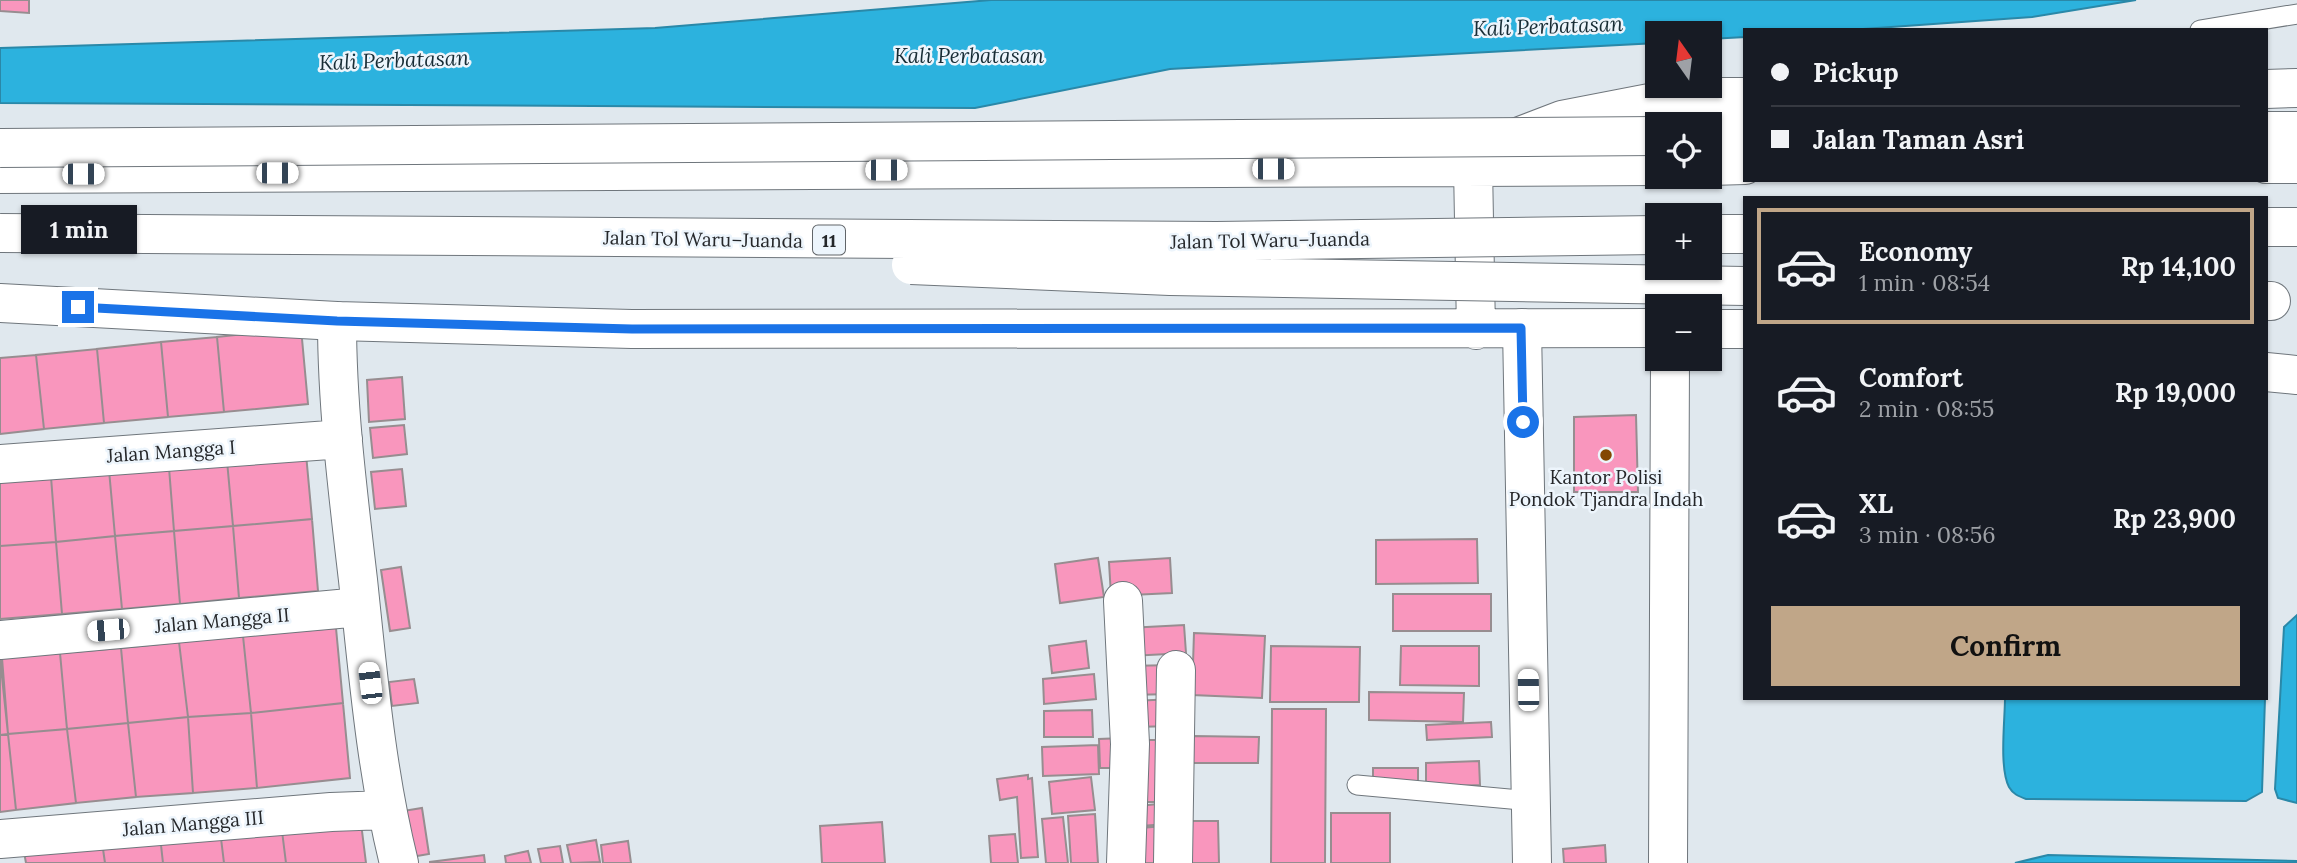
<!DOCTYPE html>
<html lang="en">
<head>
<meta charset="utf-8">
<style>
	:root { --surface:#171b24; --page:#20242c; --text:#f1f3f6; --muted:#9ea1a6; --line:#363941; --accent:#c0a688 }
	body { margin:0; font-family:Lora,serif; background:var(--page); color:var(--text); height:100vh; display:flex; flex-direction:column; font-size:26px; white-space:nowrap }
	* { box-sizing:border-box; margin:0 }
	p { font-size:23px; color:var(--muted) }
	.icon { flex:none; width:38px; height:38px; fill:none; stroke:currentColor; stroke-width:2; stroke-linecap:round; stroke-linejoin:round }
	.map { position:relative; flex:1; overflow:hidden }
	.side { position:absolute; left:1743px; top:196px; width:525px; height:504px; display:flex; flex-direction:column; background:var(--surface); border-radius:0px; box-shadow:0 2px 5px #0004 }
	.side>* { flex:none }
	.hud { position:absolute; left:1743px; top:28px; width:525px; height:154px; border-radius:0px; box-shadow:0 2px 5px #0004; display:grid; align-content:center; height:154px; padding:0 28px; background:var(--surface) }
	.needle { width:46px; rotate:346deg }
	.controls { position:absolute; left:1645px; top:21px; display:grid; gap:14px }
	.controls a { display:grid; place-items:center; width:77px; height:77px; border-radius:0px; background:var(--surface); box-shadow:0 2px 5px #0004; font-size:35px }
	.end { position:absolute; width:32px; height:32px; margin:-16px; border:9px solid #1a73e8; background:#fff; box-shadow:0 0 0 4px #fff }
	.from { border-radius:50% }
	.bubble { position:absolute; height:49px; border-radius:0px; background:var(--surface); box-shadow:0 2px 5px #0004; font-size:23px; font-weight:700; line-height:49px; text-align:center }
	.car { position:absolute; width:21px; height:42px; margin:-21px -10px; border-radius:9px; box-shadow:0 0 5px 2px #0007; background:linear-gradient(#fff 24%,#345 0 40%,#fff 0 76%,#345 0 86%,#fff 0) }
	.hud b { display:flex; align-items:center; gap:24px; height:66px; font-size:26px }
	.hud b+b { border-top:2px solid var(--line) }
	.hud i { width:18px; height:18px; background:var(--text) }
	ul { padding:12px 0 0; list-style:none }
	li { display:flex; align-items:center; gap:21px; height:116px; margin:0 14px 10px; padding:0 14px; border:4px solid transparent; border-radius:0px }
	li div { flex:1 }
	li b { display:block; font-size:26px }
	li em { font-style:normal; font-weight:700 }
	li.active { border-color:var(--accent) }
	li>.icon { width:63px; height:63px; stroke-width:1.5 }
	.button { display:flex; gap:14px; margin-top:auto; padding:14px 28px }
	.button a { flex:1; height:80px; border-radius:0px; background:var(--accent); color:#111; font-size:28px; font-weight:700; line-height:80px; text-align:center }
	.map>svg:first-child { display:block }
	.water { fill:#2cb2de; stroke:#2a88a8; stroke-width:2 }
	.building { fill:#f996bd; stroke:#978d90; stroke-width:2 }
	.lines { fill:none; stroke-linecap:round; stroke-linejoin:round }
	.lane-casing { stroke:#6f767c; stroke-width:21 }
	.street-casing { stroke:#6f767c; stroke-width:40 }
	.secondary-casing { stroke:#6f767c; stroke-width:40 }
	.highway-casing { stroke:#6f767c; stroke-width:40 }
	.lane { stroke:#fff; stroke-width:19 }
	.street { stroke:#fff; stroke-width:38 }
	.secondary { stroke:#fff; stroke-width:38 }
	.highway { stroke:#fff; stroke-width:38 }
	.highway-bridge-casing { stroke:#6f767c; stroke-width:40; stroke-linecap:butt }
	.highway-bridge { stroke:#fff; stroke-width:38 }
	.route { stroke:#1a73e8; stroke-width:9 }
	.poi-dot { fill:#834701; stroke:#edf5fc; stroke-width:2.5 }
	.labels { text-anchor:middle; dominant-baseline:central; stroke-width:5; stroke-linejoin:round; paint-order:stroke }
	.shield { fill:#edf5fc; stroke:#616569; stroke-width:2 }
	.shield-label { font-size:18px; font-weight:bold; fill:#25272a }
	.street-label { font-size:19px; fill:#25272a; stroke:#edf5fc }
	.poi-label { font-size:19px; fill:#25272a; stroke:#edf5fc }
	.water-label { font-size:21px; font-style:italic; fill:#172c35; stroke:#edf5fc }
</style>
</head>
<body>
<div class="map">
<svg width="2297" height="863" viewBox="0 0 2297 863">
	<rect width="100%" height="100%" fill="#e0e8ee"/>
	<path class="water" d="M991 0H2136L2032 17 1849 30H1745V37L1710 39V33H1657V43L1170 69 975 108 0 103V48L655 28Z
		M2297 615V803L2278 798 2275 789 2284 627Z
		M2005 698H2265L2262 792 2246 801 2026 799C2018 796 2013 794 2009 787 1999 768 2005 720 2005 698Z
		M2048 855 2297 861V863H2015Z"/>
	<path class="building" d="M0 0H29V13L0 11Z
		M301 328 308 404 224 412 217 337Z
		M217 337 224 412 168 417 161 342Z
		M161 342 168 417 104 423 97 349Z
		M97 349 104 423 44 429 36 355Z
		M36 355 44 429 0 434V358Z
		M402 377 405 419 369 422 367 380Z
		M1636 415 1638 492H1574V417Z
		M404 425 407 454 373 458 370 428Z
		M305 443 312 519 233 526 226 450Z
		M226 450 233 526 174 531 168 455Z
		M168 455 174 531 115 536 108 459Z
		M108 459 115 536 56 542 50 464Z
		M50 464 56 542 0 546V468Z
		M402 469 406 506 375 509 371 472Z
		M312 519 318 591 239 598 233 526Z
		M233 526 239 598 180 604 174 531Z
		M174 531 180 604 122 609 115 536Z
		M115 536 122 609 62 614 56 542Z
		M1477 539 1478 583 1376 584V540Z
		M56 542 62 614 0 619V546Z
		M1098 558 1104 597 1060 603 1055 564Z
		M1170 558 1172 593 1111 596 1109 562Z
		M401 567 410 628 390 631 381 570Z
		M1393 594H1491V631H1393Z
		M1184 625 1186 653 1130 656 1128 628Z
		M336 628 343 703 251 713 243 636Z
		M1194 633 1265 636 1262 698 1192 695Z
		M243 636 251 713 188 717 179 642Z
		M1086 641 1089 668 1052 673 1049 646Z
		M179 642 188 717 128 723 121 648Z
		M1271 646 1360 647 1359 702H1270Z
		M1401 646H1479V686L1400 685Z
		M121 648 128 723 67 729 60 653Z
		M60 653 67 729 8 734 2 658Z
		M0 658 8 734 0 735Z
		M1173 665V694L1128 695V666Z
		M1094 674 1096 699 1044 704 1043 679Z
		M414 679 418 703 392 706 389 682Z
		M1369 692 1464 693 1463 722 1369 720Z
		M1173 699 1174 726 1134 727 1133 701Z
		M343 703 350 778 257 788 251 713Z
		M1272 709H1326L1325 863H1271Z
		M1092 710 1093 737H1044V711Z
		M251 713 257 788 193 793 188 717Z
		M188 717 193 793 136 797 128 723Z
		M1491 722 1492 737 1427 740 1426 725Z
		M128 723 136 797 76 803 67 729Z
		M67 729 76 803 16 810 8 734Z
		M8 734 16 810 0 812V735Z
		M1193 736 1259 737 1258 763H1192Z
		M1123 738V768H1100L1099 739Z
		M1140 740H1162L1164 802H1141Z
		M1098 745 1099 774 1043 776 1042 747Z
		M1479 761 1480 785 1426 787V763Z
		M1373 768H1418V784L1373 783Z
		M1028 775V779L1032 778 1038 857 1021 858 1017 797 1000 800 997 779Z
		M1091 777 1095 810 1052 814 1049 782Z
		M1167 803 1168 824 1140 826 1139 806Z
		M422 808 429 854 411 857 403 811Z
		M1331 813H1390V863H1331Z
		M1095 814 1098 863H1071L1068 816Z
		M360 815 366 863H286L281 823Z
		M1063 817 1068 863H1046L1042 819Z
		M1182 821H1218L1219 863H1182Z
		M882 822 885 863H822L820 826Z
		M281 823 286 863H224L220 830Z
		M1164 826 1168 863H1133L1129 829Z
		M220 830 224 863H163L160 836Z
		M1015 834 1018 863H991L989 836Z
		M160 836 163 863H105L102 842Z
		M596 840 600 862 571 863 567 845Z
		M628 841 631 863H603L601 845Z
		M102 842 105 863H26L24 852Z
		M1605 845 1606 863H1564L1563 849Z
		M560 846 563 863H541L538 849Z
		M528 851 531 863H506L505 856Z
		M484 855 485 863H430V862Z"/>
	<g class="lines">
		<defs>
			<path id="lane" d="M2200 30 2297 14
				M1357 785 1531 801"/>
			<path id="street" d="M337 321C337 407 348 494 358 580 368 674 376 771 399 863
				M1522 328 1532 863
				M0 464 343 439
				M1123 601 1130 744 1126 863
				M0 640 360 607
				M0 839 331 812 386 810
				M1173 863 1176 670
				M1668 863 1670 359"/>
			<path id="secondary" d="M2266 89 2297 88
				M2266 164H2297
				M1710 166 1745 165
				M0 174 1657 166
				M0 303 337 321 632 329 1657 328
				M1710 329H1745
				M1476 330 1473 166 1494 146 1562 120 1681 97H1745
				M2266 372 2297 375"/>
			<path id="highway" d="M2266 131H2297
				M1710 135H1745
				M2266 227H2297
				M1710 234H1745
				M2266 301H2271"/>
		</defs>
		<use href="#lane" class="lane-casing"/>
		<use href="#street" class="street-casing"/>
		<use href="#secondary" class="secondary-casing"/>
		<use href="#highway" class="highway-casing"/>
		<use href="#lane" class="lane"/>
		<use href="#street" class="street"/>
		<use href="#secondary" class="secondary"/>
		<use href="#highway" class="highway"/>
		<defs>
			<path id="highway-bridge" d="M0 148 1657 136
				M0 233 1216 241 1657 235
				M911 265 1170 276 1745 286"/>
		</defs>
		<use href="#highway-bridge" class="highway-bridge-casing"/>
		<use href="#highway-bridge" class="highway-bridge"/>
	</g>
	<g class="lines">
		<path class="route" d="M78 307 337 321 632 329 1521 328 1523 422"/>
	</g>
	<circle class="poi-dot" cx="1606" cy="455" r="7"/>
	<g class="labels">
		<rect class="shield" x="813" y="225.5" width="32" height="29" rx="5"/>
		<g class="shield-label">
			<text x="829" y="240">11</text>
		</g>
		<g class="street-label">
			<text transform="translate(703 239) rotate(1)">Jalan Tol Waru–Juanda</text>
			<text transform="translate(1270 240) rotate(-1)">Jalan Tol Waru–Juanda</text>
			<text transform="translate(171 451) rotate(-4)">Jalan Mangga I</text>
			<text transform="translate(222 620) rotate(-5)">Jalan Mangga II</text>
			<text transform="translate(193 823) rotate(-5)">Jalan Mangga III</text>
		</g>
		<g class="poi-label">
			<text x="1606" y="477">Kantor Polisi<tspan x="1606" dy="22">Pondok Tjandra Indah</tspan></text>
		</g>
		<g class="water-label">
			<text transform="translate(1548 26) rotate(-2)">Kali Perbatasan</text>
			<text x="969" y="55">Kali Perbatasan</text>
			<text transform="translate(394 60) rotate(-2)">Kali Perbatasan</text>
		</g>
	</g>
</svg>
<div class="controls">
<a><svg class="needle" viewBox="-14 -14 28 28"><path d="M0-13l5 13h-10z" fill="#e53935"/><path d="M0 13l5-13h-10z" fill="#9ea1a6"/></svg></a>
<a><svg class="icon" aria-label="locate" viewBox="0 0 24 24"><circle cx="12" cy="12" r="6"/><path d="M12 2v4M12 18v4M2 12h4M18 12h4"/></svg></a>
<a>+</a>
<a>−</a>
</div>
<i class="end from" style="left:1523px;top:422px"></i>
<i class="end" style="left:78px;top:307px"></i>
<div class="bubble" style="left:21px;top:205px;width:116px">1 min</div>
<i class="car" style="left:1273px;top:169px;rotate:90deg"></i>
<i class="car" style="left:886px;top:170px;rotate:90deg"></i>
<i class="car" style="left:277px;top:173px;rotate:90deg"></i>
<i class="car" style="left:83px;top:174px;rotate:90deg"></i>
<i class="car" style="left:108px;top:630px;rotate:265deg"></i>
<i class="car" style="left:370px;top:683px;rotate:353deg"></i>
<i class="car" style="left:1528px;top:690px;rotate:359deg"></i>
<div class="hud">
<b><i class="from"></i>Pickup</b>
<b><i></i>Jalan Taman Asri</b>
</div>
<section class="side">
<ul>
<li class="active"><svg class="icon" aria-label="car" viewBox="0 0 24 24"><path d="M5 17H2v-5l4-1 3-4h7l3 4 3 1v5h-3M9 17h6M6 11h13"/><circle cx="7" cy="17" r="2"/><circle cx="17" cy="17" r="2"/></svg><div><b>Economy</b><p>1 min · 08:54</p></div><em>Rp 14,100</em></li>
<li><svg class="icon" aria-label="car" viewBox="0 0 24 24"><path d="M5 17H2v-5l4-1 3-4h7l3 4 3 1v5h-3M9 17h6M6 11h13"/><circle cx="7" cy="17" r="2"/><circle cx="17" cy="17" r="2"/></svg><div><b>Comfort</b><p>2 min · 08:55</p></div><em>Rp 19,000</em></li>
<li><svg class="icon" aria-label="car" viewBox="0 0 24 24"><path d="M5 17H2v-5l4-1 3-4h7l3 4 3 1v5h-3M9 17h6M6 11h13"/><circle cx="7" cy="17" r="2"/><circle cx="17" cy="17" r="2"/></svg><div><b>XL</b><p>3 min · 08:56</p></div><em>Rp 23,900</em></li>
</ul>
<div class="button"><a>Confirm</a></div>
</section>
</div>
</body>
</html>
